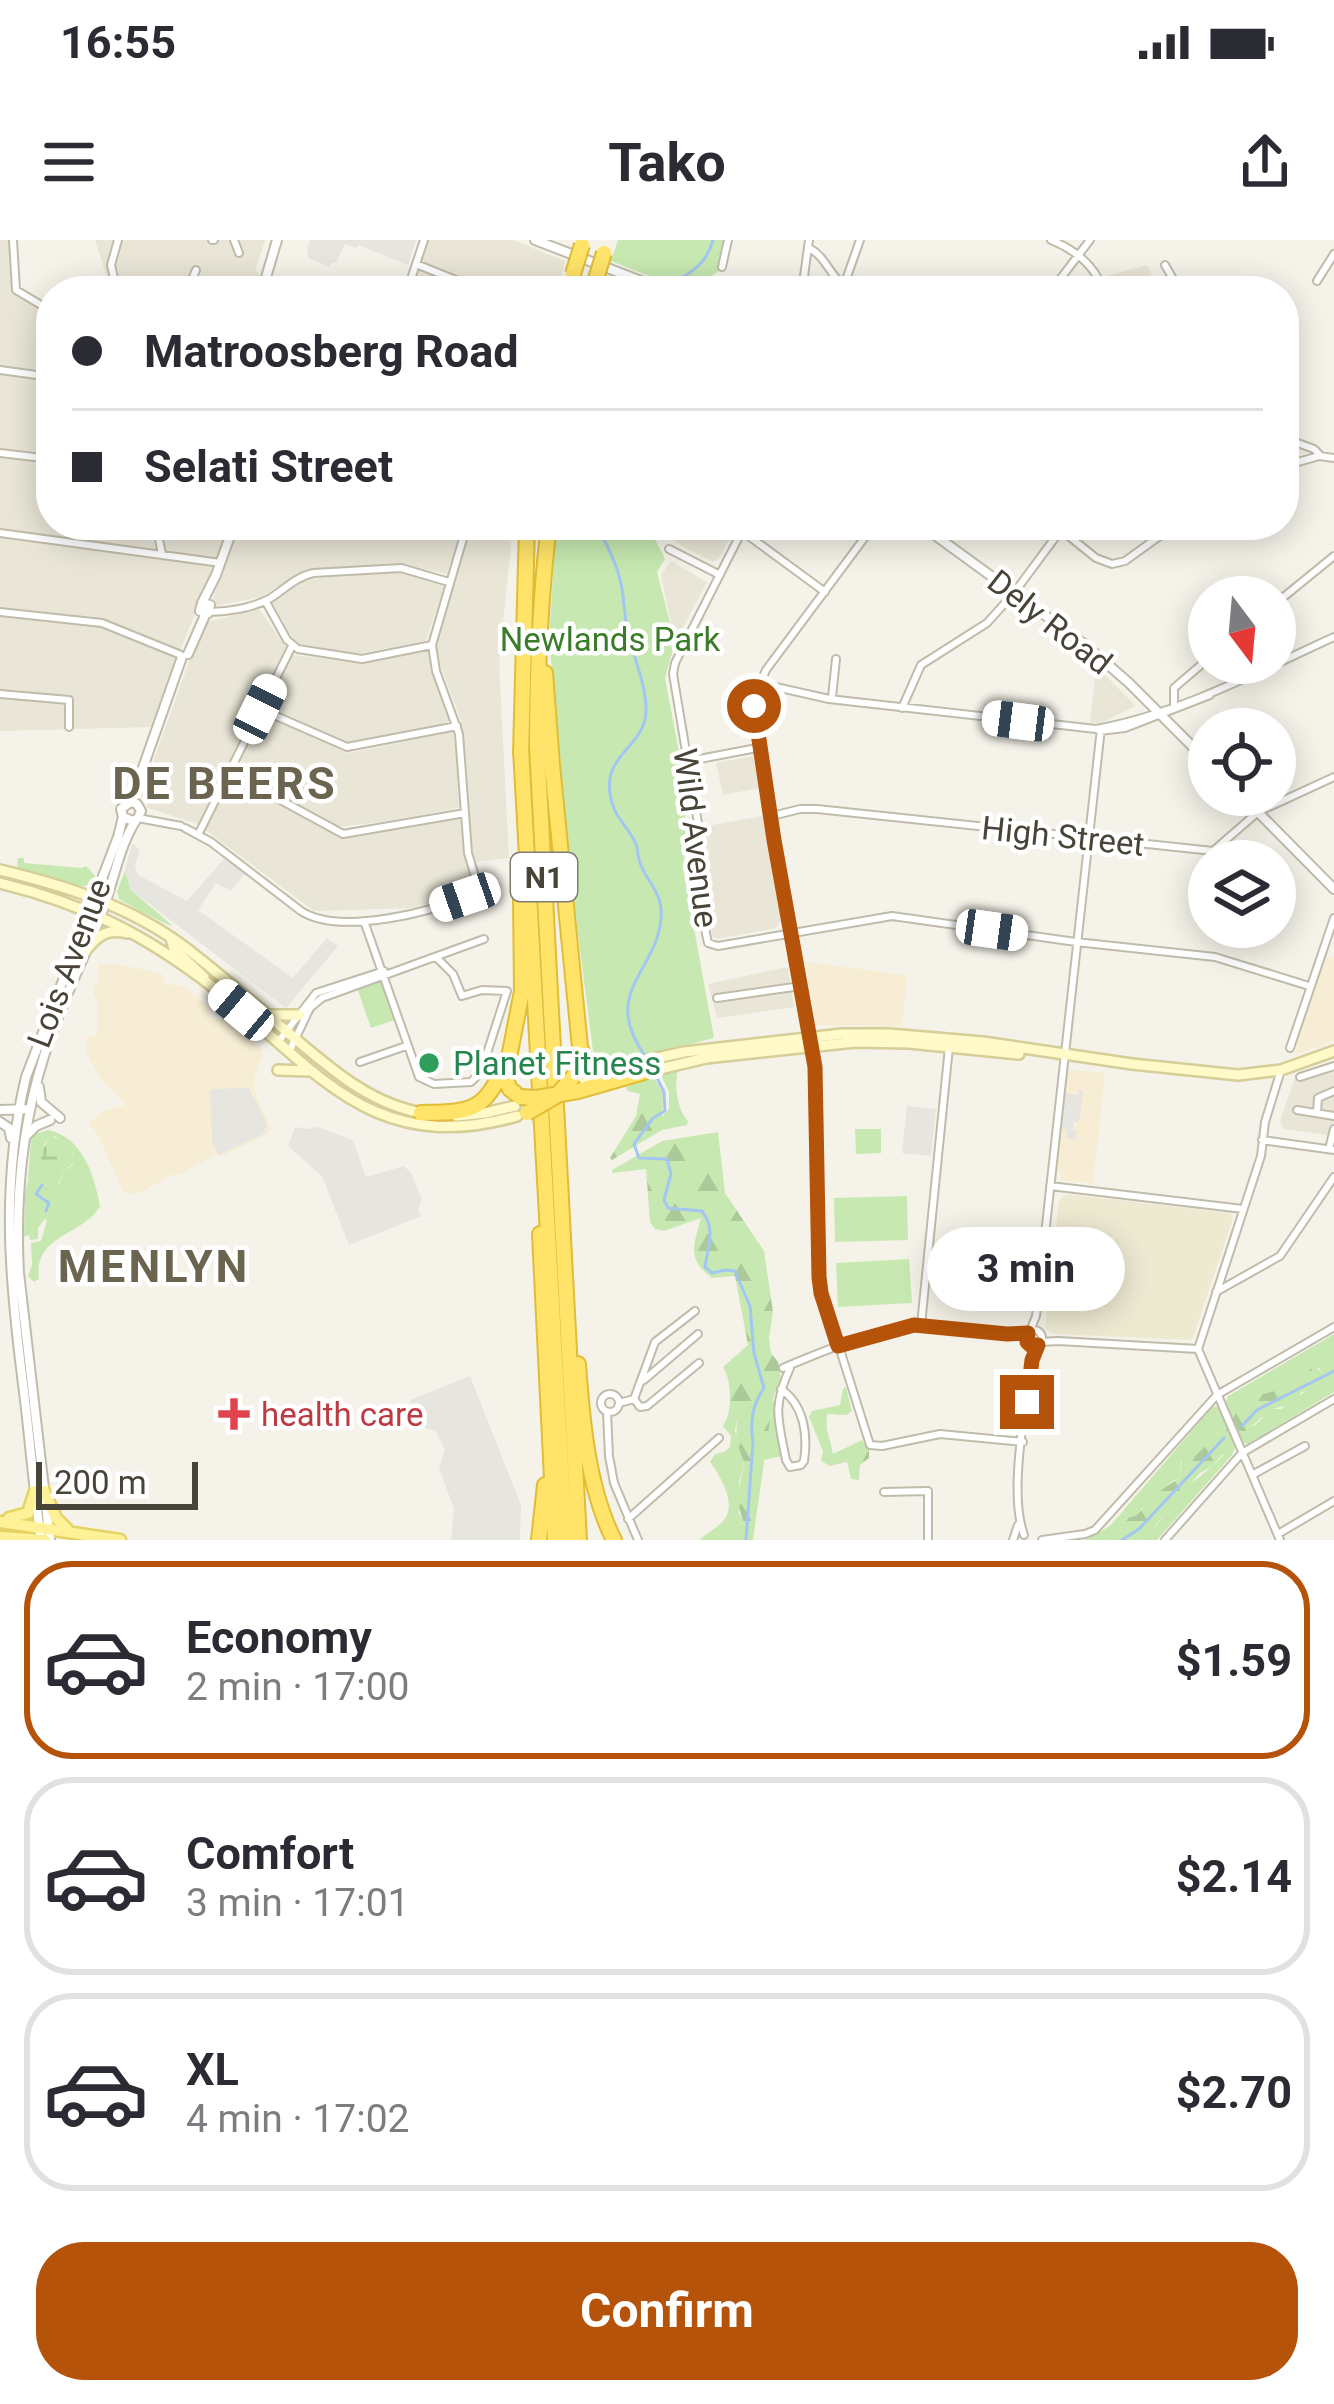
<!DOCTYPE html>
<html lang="en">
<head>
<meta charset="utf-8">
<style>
	:root { --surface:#fff; --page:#f2f2f3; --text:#2b2b33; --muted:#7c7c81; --line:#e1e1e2; --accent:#b45309 }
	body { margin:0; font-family:Roboto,sans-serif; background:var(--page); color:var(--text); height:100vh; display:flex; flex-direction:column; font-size:45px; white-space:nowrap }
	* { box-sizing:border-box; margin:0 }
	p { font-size:39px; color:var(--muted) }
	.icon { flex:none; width:66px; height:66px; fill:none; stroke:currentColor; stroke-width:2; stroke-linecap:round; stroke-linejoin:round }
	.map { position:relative; height:1300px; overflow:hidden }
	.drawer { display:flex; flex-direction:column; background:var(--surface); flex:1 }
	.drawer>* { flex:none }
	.guide { position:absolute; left:36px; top:36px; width:1263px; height:264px; border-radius:48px; box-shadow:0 6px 30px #0003; display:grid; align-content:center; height:264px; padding:0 36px; background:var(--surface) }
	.needle { width:78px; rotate:164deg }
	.controls { position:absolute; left:1188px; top:336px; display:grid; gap:24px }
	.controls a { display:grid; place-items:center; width:108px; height:108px; border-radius:50%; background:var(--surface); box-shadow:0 6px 30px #0003; font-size:60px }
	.scale { position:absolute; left:36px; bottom:30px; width:162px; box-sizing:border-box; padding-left:12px; border:6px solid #484437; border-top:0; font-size:33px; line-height:42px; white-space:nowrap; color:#484437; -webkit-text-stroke:9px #fff; paint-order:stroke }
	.end { position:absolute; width:54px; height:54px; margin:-27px; border:15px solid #b45309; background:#fff; box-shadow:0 0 0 6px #fff }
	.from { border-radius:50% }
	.bubble { position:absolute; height:84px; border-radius:42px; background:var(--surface); box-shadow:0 6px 30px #0003; font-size:39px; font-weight:700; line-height:84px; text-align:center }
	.car { position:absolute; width:36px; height:72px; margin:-36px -18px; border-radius:15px; box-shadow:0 0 9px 3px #0007; background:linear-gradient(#fff 24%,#345 0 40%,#fff 0 76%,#345 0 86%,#fff 0) }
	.guide b { display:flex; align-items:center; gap:42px; height:114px; font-size:45px }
	.guide b+b { border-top:3px solid var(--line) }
	.guide i { width:30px; height:30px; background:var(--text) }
	ul { padding:21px 0 0; list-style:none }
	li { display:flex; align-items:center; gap:36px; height:198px; margin:0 24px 18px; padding:0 12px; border:6px solid var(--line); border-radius:48px }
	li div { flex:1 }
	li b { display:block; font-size:45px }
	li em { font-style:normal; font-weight:700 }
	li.on { border-color:var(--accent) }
	li>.icon { width:108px; height:108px; stroke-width:1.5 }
	.action { display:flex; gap:24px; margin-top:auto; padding:24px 36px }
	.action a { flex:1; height:138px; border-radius:48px; background:var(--accent); color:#fff; font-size:48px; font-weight:700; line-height:138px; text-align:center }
	.status { display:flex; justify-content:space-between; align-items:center; height:84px; padding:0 60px; background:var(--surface); direction:ltr }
	.status svg { height:33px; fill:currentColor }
	header { display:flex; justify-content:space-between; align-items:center; height:156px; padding:0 36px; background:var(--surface); font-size:54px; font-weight:700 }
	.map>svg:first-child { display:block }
	.residential { fill:#e9e6d7 }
	.commercial { fill:#f6edd4 }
	.education { fill:#eeead2 }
	.green { fill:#c7e9b1; fill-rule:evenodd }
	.forest { fill:url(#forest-firs) }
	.wetland { fill:url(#wetland-marsh) }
	.parking { fill:#e6e5e0 }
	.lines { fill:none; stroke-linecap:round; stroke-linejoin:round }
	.stream { stroke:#a4c6f2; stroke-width:3 }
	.minor-casing { stroke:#c0bcab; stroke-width:10 }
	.tertiary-casing { stroke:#c0bcab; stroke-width:12 }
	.secondary-casing { stroke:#d5ce98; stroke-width:14 }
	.primary-casing { stroke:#e6d365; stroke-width:15 }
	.motorway-casing { stroke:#e1bc37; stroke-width:18 }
	.minor { stroke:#fff; stroke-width:6 }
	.tertiary { stroke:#fff; stroke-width:8 }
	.secondary { stroke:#fffac8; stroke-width:9 }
	.primary { stroke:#fff197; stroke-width:10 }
	.motorway { stroke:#ffe469; stroke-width:14 }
	.motorway-bridge-casing { stroke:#e1bc37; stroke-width:18; stroke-linecap:butt }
	.motorway-bridge { stroke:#ffe469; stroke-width:14 }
	.route { stroke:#b45309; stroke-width:15 }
	.leisure-dot { fill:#2e9e5b; stroke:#fff; stroke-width:4.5 }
	.health-dot { fill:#e0444e; stroke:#fff; stroke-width:4.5 }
	.labels { text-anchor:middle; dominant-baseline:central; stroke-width:9; stroke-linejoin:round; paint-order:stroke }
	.shield { fill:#fff; stroke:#7f7c73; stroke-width:3 }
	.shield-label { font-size:30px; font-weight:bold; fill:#484437 }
	.street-label { font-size:33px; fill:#484437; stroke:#fff }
	.park-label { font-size:33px; fill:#3b7c28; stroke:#fff }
	.leisure-label { font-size:33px; fill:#27864d; stroke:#fff; text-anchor:start }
	.health-label { font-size:33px; fill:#be3a42; stroke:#fff; text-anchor:start }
	.district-label { font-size:45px; font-weight:bold; letter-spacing:3px; fill:#6b644e; stroke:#fff }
</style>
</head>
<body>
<div class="status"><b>16:55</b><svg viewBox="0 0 49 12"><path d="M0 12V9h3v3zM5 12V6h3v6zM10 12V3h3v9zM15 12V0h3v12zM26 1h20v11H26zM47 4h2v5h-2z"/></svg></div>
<header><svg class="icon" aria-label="menu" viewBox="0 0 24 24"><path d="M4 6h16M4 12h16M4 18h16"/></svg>Tako<svg class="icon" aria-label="share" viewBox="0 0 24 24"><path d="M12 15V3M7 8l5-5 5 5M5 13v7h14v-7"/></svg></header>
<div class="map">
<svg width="1334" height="1300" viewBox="0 0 1334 1300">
	<defs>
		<pattern id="forest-firs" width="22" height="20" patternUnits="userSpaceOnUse" patternTransform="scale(3)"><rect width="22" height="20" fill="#c7e9b1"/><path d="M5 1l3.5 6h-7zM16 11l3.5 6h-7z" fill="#acc999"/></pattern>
		<pattern id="wetland-marsh" width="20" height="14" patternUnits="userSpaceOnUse" patternTransform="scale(3)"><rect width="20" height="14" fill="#c7e9b1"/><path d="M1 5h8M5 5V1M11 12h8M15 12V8" fill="none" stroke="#acc999"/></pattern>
	</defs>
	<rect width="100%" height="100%" fill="#f5f3e9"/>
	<path class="residential" d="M0 0H11L13 52 51 76V285H229L151 487 0 491Z
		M95 0H265L255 31 259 33 257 51H111Z
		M428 0H513L565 21 558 51H411Z
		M1147 25 1152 34 1132 46 1133 51H1110L1106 36Z
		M238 285H462L447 334 397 323 306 329 261 357 210 367Z
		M471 285H513L499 423 509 618 475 622 467 575 461 481 435 411Z
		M661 285H736L720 317 713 322 682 306 660 289Z
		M671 321 707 342 675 402 661 335Z
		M399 332 445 343 426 401 357 414 295 403 272 362 306 339Z
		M259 369 286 407 198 584 148 568 141 555 203 383Z
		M427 411 452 482 357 503 340 502 266 465 293 415 354 422Z
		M1096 431H1101L1136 466 1101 483 1090 482Z
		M262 475 349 513 454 491 459 568 388 581 339 587 236 529Z
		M753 516 759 548 723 555 716 523Z
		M231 535 332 592 345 596 459 577 473 648 415 668 314 671 204 589Z
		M762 576 781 680 776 688 717 699 712 697 700 635 707 586Z
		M788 727 794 767 717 778 708 744Z
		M1334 822V896L1284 889 1280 881 1295 837 1300 832Z"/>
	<path class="commercial" d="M1326 715 1334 718V801L1298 814 1295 810Z
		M805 722 907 735 902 787 816 785Z
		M98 724H118L163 734 164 744 185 746 208 768 211 779H224L262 810 263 815 256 830 254 843 257 858 271 888 268 894 222 916 215 915 180 934 171 935 143 951 133 954 123 952 98 895 89 883 101 872 126 865 103 842 87 814 86 797 97 796V761L93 753V746L98 744Z
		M1071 830 1105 833 1093 944 1061 940V932L1056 931 1060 889 1073 890 1079 873V855L1064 853 1066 833Z"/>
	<path class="education" d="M1066 954 1230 973 1233 978 1193 1098 1189 1100 1054 1094 1048 1091 1045 1088 1059 960Z"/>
	<path class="green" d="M618 0H726L719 31 705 40 700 51H687L611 21Z
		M556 285H648L665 319 657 332 675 402 665 438 679 512 687 595 683 628 714 798 603 827 593 811 573 654 549 400Z
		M18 618H24V623L82 628 86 626 97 638 93 645 82 646 22 631 17 625Z
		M125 631 131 650 173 686C164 684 127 664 119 659L117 651Z
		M381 739 395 780 371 788 356 745Z
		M678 829C674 845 677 869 688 881L687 885 662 890 661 878 669 869V852L661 835Z
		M855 889H881V913L856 914Z
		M48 890C83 897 94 935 100 966 85 995 33 994 39 1039L34 1042 28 1036 32 1025 31 1003 41 1001 47 980 45 979 38 988V999L30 1000 29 995 24 997 25 953 28 940 31 899 35 894ZM55 896 73 914V925L64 931 59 945H42L44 906 46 901Z
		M907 956 908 1000 835 1002 834 958Z
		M909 1019 912 1063 838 1067 836 1023Z
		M1334 1094V1152L1248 1204 1243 1203 1239 1192 1255 1185 1272 1169H1281L1325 1137 1318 1127 1274 1151 1252 1157 1251 1165 1232 1176 1226 1162 1228 1156Z
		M773 1158 784 1216 763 1220Z
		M1213 1166 1218 1167 1227 1186 1196 1215 1181 1221 1179 1238 1171 1242 1150 1267H1143L1137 1275 1123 1280 1121 1290 1110 1300H1085L1110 1286Z
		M727 1178 737 1180 735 1190 744 1222 739 1243V1273L743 1282 720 1297V1300H699C706 1294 717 1288 724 1280 737 1264 721 1237 710 1222L715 1214 724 1212 730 1207 731 1196 723 1186Z
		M1226 1213 1232 1215 1157 1300H1138C1160 1286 1162 1277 1176 1258 1187 1245 1201 1237 1212 1226 1217 1222 1221 1217 1226 1213Z"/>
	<path class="forest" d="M654 837 663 854 662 890 612 920 610 918 636 876 640 854 628 851 626 847Z
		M718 892 725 953 764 1011 773 1072 769 1098 771 1113 778 1122 781 1138 773 1158 753 1300H720L719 1297 743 1282 737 1260 744 1222 736 1201 737 1180 727 1178C732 1163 731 1140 723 1127L748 1105 735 1036 712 1038C686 1019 694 1004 701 978L664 991 655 989 650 982 646 929 613 933 612 930 662 901Z
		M1315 1126 1326 1137 1308 1151 1301 1152 1296 1163 1272 1169 1268 1178 1262 1177 1245 1192H1239L1232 1176 1243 1165H1250L1252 1157 1274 1151 1283 1141 1297 1139Z
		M846 1147 852 1171 847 1175 827 1174C825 1194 830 1196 833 1214L862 1200 869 1210V1218L860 1225 859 1240 851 1239 847 1222 830 1226 821 1221 823 1211 809 1177 812 1171 840 1165 843 1149Z
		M1227 1186 1235 1208 1232 1215H1222L1211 1227 1200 1233 1149 1293 1138 1300H1110L1121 1290 1123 1280 1137 1275 1144 1267H1150L1157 1253 1179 1238 1182 1219 1196 1215Z"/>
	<path class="wetland" d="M51 896C62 900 72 909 75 922L64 931 56 950 48 952C36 939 39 909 51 896Z"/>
	<path class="parking" d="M310 0H416L408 25 358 5 356 8 345 4 336 23 332 22 330 27 309 18 307 11Z
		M132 603 140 610 135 625 138 635 187 661 224 619 246 632 231 651 216 643 198 670 293 738 327 698 338 706 286 768 131 650 125 630Z
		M249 848 268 886 264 889 266 893 218 915 212 901 210 849Z
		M1079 850H1083L1080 878 1078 882H1074L1073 890 1077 891 1076 899 1066 898 1067 890 1060 889 1064 853 1078 855Z
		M907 866 936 869 931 916 902 913Z
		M295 887 309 889 318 887 353 900 366 937 404 926 411 933 422 959 418 969 421 976 349 1005 322 936 288 906Z
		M470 1136 521 1265 520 1300H451L454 1269 439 1228 445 1210 436 1192 421 1186 410 1160Z"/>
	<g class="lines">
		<path class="stream" d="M668 50C686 30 703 33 713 0
			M598 285C604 302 615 319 619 336 625 354 623 373 628 391 633 417 647 446 646 472 644 508 604 513 610 554 614 578 625 582 635 602 638 607 637 613 639 619 643 640 664 650 661 678 657 732 600 752 645 816
			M657 838 664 852 665 871 653 878 634 904 639 918 667 919 671 934 664 960 668 968 702 971C716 989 708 1006 705 1027L712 1033 725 1030 735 1031 750 1066 754 1113 764 1148C752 1165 750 1182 753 1202L746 1300
			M42 945 36 954 49 963 46 971
			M1242 1186 1257 1170 1334 1131
			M1122 1300 1139 1289 1224 1198"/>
		<defs>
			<path id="minor" d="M13 0 16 50 51 71
				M212 0H214
				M234 0 239 13
				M1051 0C1075 10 1096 26 1103 51
				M809 8C826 17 829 34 843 45
				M416 24 483 51
				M1165 25 1180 51
				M722 27 728 0
				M1317 41 1334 14
				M265 42 299 51
				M117 51 111 25 118 0
				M187 51 196 30
				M407 51 424 0
				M802 51 809 0
				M842 51 860 0
				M1051 51 1090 0
				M0 130 51 137
				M1284 198 1314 209 1321 216
				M0 213 51 219
				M1284 226 1319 216 1334 218
				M156 285 162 314
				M745 285 675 423 673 434 699 589 694 638 708 703 718 706 892 676 1076 702 1215 717 1309 746
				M874 285 766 430 754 459 774 600 815 827 820 1046 870 1205 882 1206 940 1194 1023 1202
				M1055 285 1096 318 1112 324 1125 321 1175 285
				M742 291 825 352
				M0 293 221 323
				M669 309 720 335
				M266 362 287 400 298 409 362 419 432 405
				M1275 364 1334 316
				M0 372 102 383 181 415
				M209 372C227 372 252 368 269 359 284 350 295 337 313 333L401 328 449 342
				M758 443 829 459 1096 489C1179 474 1257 432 1334 397
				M0 454 69 460V487
				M832 457 836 419
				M1174 467V448L1209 418
				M902 468 921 425 987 383 1014 353 1060 291
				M260 469 347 507 457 486
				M1099 491 1125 488 1210 455
				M689 521 762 507
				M229 532 343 594 465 573
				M772 576 800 569H817L1213 611 1258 572 1334 537
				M138 578 181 586
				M185 588 211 602 301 671C339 696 436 672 475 653L477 643 468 613 459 494 436 431 432 405 467 285
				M199 593 292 406
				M364 681 419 837 434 844 471 842 481 832 507 751 482 750 462 756 453 734 436 717
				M717 758 801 746
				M278 802 316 753 384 731
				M1290 808 1334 678
				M289 812 310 768 322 758 484 699
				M360 822 406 806
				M1300 837 1334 826
				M1297 870 1334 876
				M1317 873 1318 858 1334 851
				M1262 900 1334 910
				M1329 909 1334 889
				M1050 946 1243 969
				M1216 1052 1280 1016 1334 937
				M921 1085 949 807
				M1026 1098a8 8 0 1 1 16 0a8 8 0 1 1-16 0Z
				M1030 1091 1036 1076 1101 488
				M1040 1102 1058 1101 1198 1109
				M783 1128C818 1113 878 1088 916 1085 953 1083 990 1097 1028 1093
				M644 1140 698 1094
				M781 1149C804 1165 808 1194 804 1221L801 1225 790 1227 786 1220C778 1179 772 1167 790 1128
				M601 1163a9 9 0 1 1 18 0a9 9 0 1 1-18 0Z
				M634 1159 640 1167 647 1166 699 1123
				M619 1163 634 1159 655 1102 695 1071
				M607 1172 609 1216 614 1243 638 1300
				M1252 1235 1305 1206
				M884 1252 928 1251V1300
				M628 1279 719 1198
				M1278 1294 1334 1261
				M1024 1295C1008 1252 1026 1167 1032 1120L1038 1105
				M1013 1300 1018 1285
				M1042 1300 1085 1294 1095 1290 1217 1155 1334 1087
				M1165 1300 1242 1213 1334 1159
				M1280 1300 1198 1109 1261 916 1265 882 1281 830"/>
			<path id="tertiary" d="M535 0 667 51
				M262 51 277 0
				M921 285 1083 403 1128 442 1209 523
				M202 363 216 335 234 285
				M202 363 210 365 208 373 200 371Z
				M188 414 206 373
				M1241 555 1334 649
				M130 562 137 564 141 571 138 578 133 581 123 577 121 569 130 562 134 553 182 417
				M39 847 41 862 60 878
				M0 870 30 869
				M0 882 9 888 11 898
				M26 896 36 886 50 880
				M41 1300C34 1251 30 1201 24 1152 10 1044 0 945 26 837L118 597 123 577
				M50 1300 19 1033C15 959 22 884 45 813 60 766 83 721 101 675 113 645 118 608 136 580"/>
			<path id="secondary" d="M0 630C67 646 130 666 186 708 220 734 253 763 286 791 329 827 369 865 427 874
				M0 643C83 663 146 695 213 747 316 827 369 918 517 876
				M171 698 174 709 204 737
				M87 709C98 695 108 688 127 693
				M267 775H299
				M278 830 309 831
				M643 833 706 818 855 802 909 803 1019 814
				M580 844 657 818 684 812 842 794H889L983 802 1132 824 1238 835 1281 830 1334 811
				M456 876 485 873 515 866"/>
			<path id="primary" d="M44 1251 56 1278 67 1289
				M9 1278 28 1273 35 1251
				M0 1282 120 1300
				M0 1297 45 1300"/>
			<path id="motorway" d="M549 285C540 359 537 431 537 506L579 1300
				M545 433 552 525 580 807 589 830 602 836
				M521 509 565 1300
				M521 514 527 285
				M578 851 644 832
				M520 857 510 849 505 838 522 751 521 656
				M421 873C464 872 485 874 502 829
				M540 994 555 1300
				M578 1124C582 1181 588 1249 614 1300
				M539 1300 545 1245"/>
		</defs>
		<use href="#minor" class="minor-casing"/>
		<use href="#tertiary" class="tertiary-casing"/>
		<use href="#secondary" class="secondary-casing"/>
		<use href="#primary" class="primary-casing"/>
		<use href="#motorway" class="motorway-casing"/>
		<use href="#minor" class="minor"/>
		<use href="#tertiary" class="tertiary"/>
		<use href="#secondary" class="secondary"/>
		<use href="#primary" class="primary"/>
		<use href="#motorway" class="motorway"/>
		<defs>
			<path id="motorway-bridge" d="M573 34 582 5
				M595 42 604 13
				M520 857 536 858 578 851
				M527 873 556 856 574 836"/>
		</defs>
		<use href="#motorway-bridge" class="motorway-bridge-casing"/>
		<use href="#motorway-bridge" class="motorway-bridge"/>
	</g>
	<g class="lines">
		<path class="route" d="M754 466 774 600 815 827 819 1037 821 1053 838 1106 914 1085 1007 1094 1028 1093 1027 1102 1030 1105H1038L1032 1120 1027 1162"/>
	</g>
	<circle class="leisure-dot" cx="429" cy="823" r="12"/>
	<path class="health-dot" d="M228 1156h12v12h12v12h-12v12h-12v-12h-12v-12h12z"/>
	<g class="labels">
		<rect class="shield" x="511" y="613" width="66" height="48" rx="9"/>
		<g class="shield-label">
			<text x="544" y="637">N1</text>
		</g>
		<g class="street-label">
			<text transform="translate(1050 382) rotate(38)">Dely Road</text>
			<text transform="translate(1063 596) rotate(6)">High Street</text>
			<text transform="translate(696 598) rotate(83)">Wild Avenue</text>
			<text transform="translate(69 723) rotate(-69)">Lois Avenue</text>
		</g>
		<g class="park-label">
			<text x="610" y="399">Newlands Park</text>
		</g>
		<g class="leisure-label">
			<text x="453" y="823">Planet Fitness</text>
		</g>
		<g class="health-label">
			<text x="261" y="1174">health care</text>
		</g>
		<g class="district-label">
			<text x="225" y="543">DE BEERS</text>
			<text x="154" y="1026">MENLYN</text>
		</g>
	</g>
</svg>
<div class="controls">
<a><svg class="needle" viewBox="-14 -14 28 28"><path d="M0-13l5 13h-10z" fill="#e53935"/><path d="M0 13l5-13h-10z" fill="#7c7c81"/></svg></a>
<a><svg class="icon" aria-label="locate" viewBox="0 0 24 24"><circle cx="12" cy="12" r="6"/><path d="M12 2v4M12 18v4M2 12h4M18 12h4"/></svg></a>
<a><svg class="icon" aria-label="layers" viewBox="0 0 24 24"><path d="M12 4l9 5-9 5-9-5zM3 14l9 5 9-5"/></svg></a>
</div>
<div class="scale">200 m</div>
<i class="end from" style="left:754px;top:466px"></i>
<i class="end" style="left:1027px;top:1162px"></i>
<div class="bubble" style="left:927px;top:987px;width:198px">3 min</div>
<i class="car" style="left:260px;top:469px;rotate:26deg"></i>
<i class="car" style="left:1018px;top:481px;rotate:277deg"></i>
<i class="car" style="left:465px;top:657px;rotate:251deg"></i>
<i class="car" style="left:992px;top:690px;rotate:98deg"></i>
<i class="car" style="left:241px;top:770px;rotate:310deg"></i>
<div class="guide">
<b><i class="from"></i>Matroosberg Road</b>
<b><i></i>Selati Street</b>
</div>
</div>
<section class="drawer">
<ul>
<li class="on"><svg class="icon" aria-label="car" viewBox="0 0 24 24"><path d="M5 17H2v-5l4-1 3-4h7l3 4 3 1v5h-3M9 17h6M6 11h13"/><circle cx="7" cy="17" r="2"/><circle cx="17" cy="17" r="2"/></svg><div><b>Economy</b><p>2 min · 17:00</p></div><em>$1.59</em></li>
<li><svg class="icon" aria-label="car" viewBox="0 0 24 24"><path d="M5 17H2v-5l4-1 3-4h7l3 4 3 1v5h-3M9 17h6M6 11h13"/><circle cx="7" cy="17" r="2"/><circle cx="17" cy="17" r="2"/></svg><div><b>Comfort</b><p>3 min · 17:01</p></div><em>$2.14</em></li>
<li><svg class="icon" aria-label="car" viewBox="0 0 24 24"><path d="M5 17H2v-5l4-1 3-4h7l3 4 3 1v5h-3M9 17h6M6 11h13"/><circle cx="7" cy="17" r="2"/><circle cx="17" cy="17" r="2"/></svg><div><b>XL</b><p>4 min · 17:02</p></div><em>$2.70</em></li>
</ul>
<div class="action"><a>Confirm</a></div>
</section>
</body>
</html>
